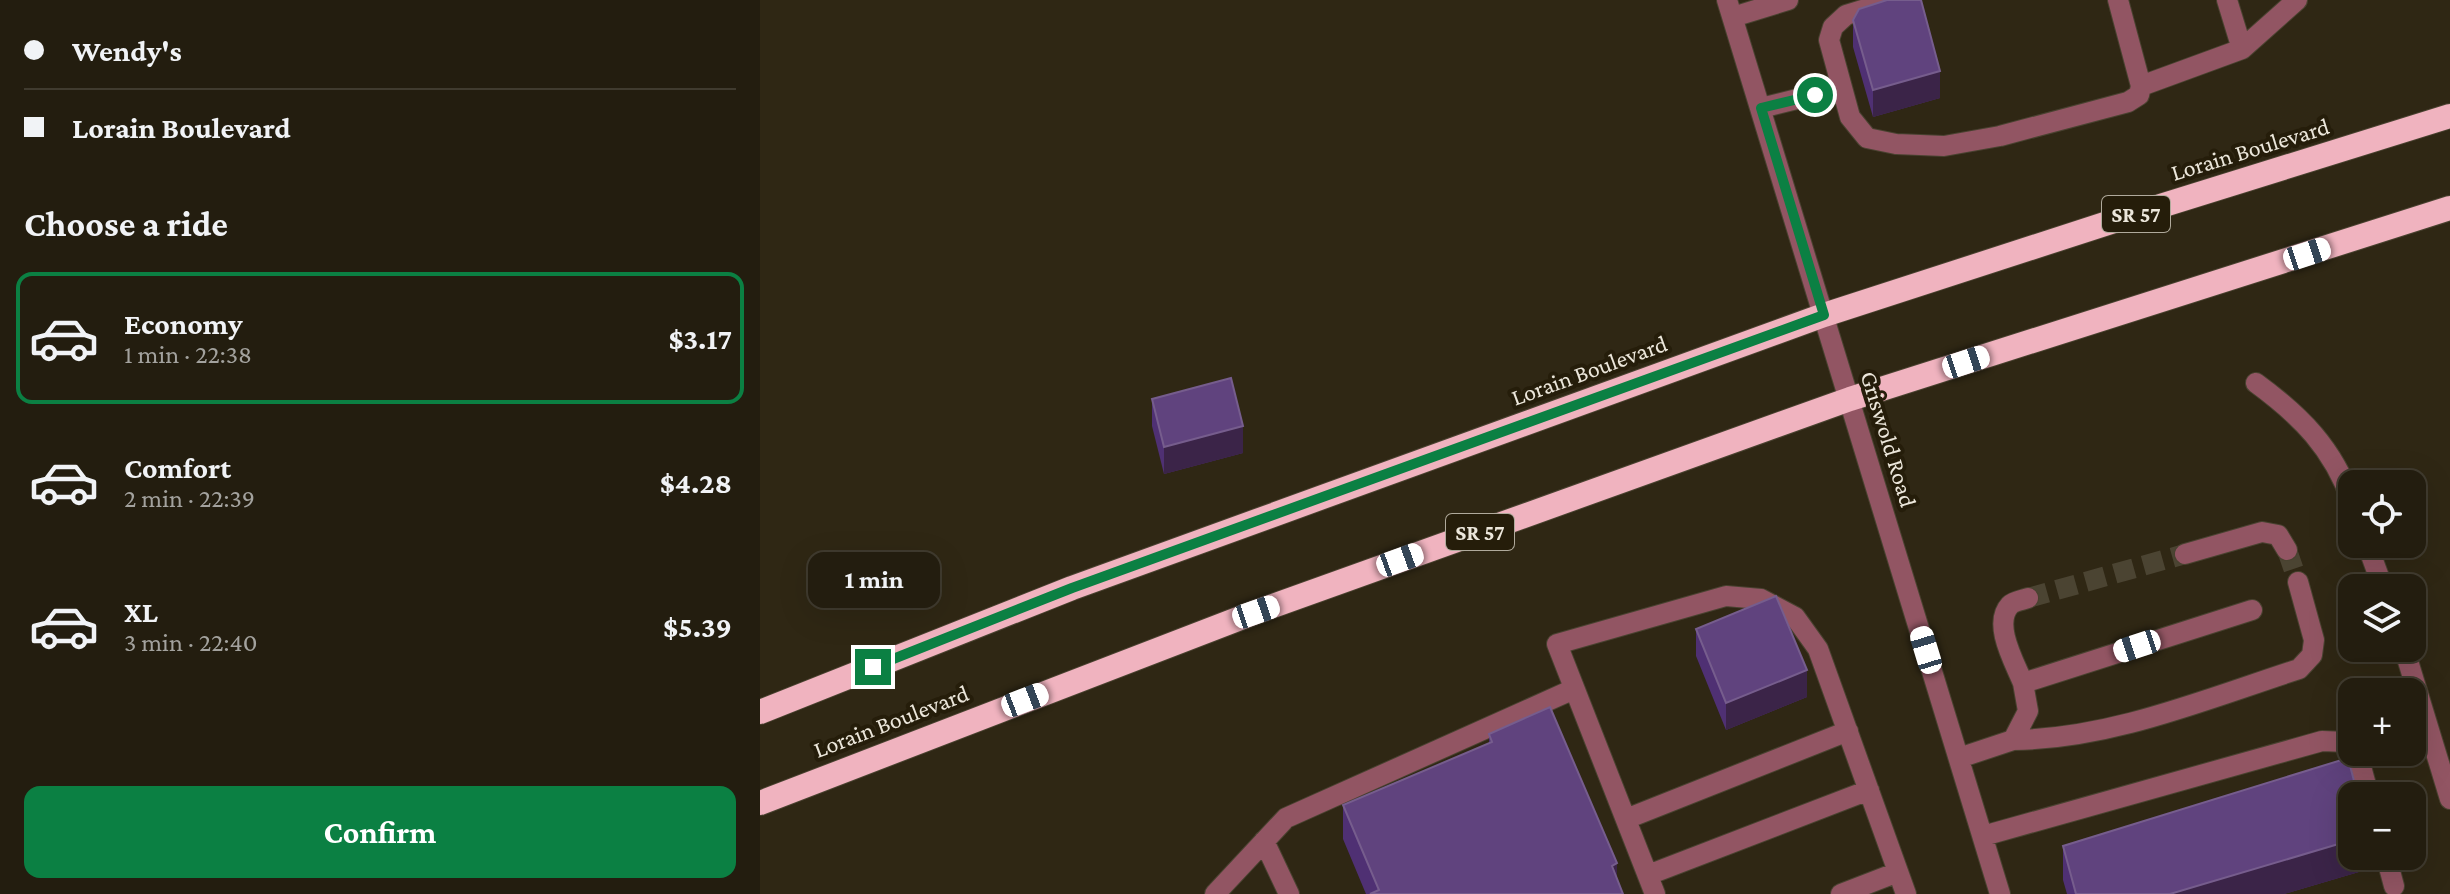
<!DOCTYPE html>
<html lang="en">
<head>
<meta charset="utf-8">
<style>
	:root { --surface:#231d0f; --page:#2f2a1d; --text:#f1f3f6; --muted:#a3a29e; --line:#403b2f; --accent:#0b8043 }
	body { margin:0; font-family:"Crimson Pro",serif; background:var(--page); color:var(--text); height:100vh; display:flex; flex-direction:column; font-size:30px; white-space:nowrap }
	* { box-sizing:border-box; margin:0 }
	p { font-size:26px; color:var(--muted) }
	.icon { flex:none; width:44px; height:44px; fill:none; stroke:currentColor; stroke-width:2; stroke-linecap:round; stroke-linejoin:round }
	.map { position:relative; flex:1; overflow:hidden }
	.drawer { display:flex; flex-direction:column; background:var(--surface); width:760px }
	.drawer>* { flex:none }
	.guide { display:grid; align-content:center; height:176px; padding:0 24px; background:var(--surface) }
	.buttons { position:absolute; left:1578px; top:470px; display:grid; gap:16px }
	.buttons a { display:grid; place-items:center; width:88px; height:88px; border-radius:16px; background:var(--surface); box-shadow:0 8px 32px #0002,0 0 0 2px var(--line); font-size:40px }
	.end { position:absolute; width:36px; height:36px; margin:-18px; border:10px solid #0b8043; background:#fff; box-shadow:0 0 0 4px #fff }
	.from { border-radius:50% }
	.bubble { position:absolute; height:56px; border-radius:16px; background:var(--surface); box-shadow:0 8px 32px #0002,0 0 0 2px var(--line); font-size:26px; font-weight:700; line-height:56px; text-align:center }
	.car { position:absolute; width:24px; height:48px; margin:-24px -12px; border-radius:10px; box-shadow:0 0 6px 2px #0007; background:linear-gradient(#fff 24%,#345 0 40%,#fff 0 76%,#345 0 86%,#fff 0) }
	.guide b { display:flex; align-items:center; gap:28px; height:76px; font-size:30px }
	.guide b+b { border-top:2px solid var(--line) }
	.guide i { width:20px; height:20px; background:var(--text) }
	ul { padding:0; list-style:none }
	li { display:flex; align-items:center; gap:24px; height:132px; margin:0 16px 12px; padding:0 8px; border:4px solid transparent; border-radius:16px }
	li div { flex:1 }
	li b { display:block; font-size:30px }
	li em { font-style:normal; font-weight:700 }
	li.selected { border-color:var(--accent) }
	li>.icon { width:72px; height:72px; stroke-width:1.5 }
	h2 { padding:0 24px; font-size:36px; line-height:96px }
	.action { display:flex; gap:16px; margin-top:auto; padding:16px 24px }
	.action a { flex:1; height:92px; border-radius:16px; background:var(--accent); color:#fff; font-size:32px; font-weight:700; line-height:92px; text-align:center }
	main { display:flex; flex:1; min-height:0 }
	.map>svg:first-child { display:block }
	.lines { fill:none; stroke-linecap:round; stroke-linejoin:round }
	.minor-tunnel { stroke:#4b4432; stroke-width:20; stroke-dasharray:20 10; stroke-linecap:butt }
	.minor-casing { stroke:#494230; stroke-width:22 }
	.highway-casing { stroke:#494230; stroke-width:26 }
	.minor { stroke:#925563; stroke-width:20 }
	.highway { stroke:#f0b3bf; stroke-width:24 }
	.wall { fill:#4f3073 }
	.shaded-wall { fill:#3b2448 }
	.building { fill:#60437e; stroke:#765d8d; stroke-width:2 }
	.route { stroke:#0b8043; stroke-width:10 }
	.labels { text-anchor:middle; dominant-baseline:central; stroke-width:8; stroke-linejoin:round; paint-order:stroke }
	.shield { fill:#251d0a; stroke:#b0aa9c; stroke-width:2 }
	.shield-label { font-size:22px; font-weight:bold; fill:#ece7db }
	.street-label { font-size:24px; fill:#ece7db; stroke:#251d0a }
</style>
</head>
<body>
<main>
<section class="drawer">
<div class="guide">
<b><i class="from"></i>Wendy's</b>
<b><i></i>Lorain Boulevard</b>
</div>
<h2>Choose a ride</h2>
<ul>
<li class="selected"><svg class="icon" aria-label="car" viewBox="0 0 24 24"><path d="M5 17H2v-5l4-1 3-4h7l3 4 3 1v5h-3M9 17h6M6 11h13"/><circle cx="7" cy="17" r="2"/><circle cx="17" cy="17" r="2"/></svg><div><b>Economy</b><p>1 min · 22:38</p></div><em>$3.17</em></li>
<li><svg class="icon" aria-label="car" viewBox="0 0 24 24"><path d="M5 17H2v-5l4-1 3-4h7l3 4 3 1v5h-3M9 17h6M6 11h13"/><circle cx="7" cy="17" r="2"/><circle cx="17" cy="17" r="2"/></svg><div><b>Comfort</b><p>2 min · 22:39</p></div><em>$4.28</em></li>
<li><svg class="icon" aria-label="car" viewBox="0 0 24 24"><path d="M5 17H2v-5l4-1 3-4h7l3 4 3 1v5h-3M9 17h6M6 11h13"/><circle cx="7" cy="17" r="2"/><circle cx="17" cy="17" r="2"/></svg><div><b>XL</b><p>3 min · 22:40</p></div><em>$5.39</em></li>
</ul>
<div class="action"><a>Confirm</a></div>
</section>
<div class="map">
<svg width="1690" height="894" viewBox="0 0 1690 894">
	<rect width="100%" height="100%" fill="#2f2714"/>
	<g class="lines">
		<path class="minor-tunnel" d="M1527 550 1538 582
			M1268 598 1425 554"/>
		<defs>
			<path id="minor" d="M967 0 1240 894
				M1135 0 1086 15 1073 27 1069 40 1090 117 1107 138 1136 144 1184 146 1240 136 1368 102 1379 95 1381 86 1358 0
				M1467 0 1482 49
				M973 17 1028 0
				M1381 86 1482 49 1537 0
				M1001 108 1081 88
				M1496 383C1541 416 1573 448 1592 502
				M1607 544 1623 588
				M1425 554 1502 532 1518 535 1527 550
				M1644 648 1690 799
				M1263 683C1255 663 1232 624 1250 605 1254 601 1263 600 1268 598
				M1253 740C1351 739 1446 699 1539 669L1552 655 1554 640 1538 582
				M1597 752 1609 796
				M1199 758 1253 740 1268 711 1263 683 1492 610
				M866 819 1088 731
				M1223 836 1562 741 1587 742 1592 747
				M504 841 529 894
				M1626 856 1634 886
				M888 875 1109 790
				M455 894 526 818 814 689
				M895 894 797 644 966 596 1001 599 1035 617 1058 649 1146 894
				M1081 894 1138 872"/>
			<path id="highway" d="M0 712 312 588 1064 315 1391 209 1690 116
				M0 803 496 612 1090 399 1690 208"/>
		</defs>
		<use href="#minor" class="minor-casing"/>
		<use href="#highway" class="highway-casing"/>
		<use href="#minor" class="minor"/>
		<use href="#highway" class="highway"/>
	</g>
	<path class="wall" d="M1093 20 1180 98 1113 117 1093 47Z
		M392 399 483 453 404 474 392 426Z
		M936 629 1047 697 966 730 936 656Z
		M729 734 857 879 863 894H606L583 839V805L729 743Z
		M1303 846 1609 856V869L1524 894H1307L1303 880Z"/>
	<path class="shaded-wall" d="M1180 71V98L1113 117V90Z
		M483 426V453L404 474V447Z
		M1047 670V697L966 730V703Z
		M1592 840V856H1609V869L1524 894H1410Z
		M857 863V894L852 866Z"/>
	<path class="building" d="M1127 0H1161L1180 71 1113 90 1093 20 1099 9Z
		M471 378 483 426 404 447 392 399Z
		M1016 596 1047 670 966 703 936 629Z
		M790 707 857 863 852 866 863 894H610L619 890 583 805 732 742 729 734Z
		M1588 758 1598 796H1592V840L1410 894H1316L1303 846Z"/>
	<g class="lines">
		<path class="route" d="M113 667 312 588 1064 315 1001 108 1055 95"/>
	</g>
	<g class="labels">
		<g class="shield">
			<rect x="1342" y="196" width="68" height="36" rx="6"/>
			<rect x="686" y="514" width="68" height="36" rx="6"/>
		</g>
		<g class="shield-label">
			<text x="1376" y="214">SR 57</text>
			<text x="720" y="532">SR 57</text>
		</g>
		<g class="street-label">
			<text transform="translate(1490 149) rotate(-17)">Lorain Boulevard</text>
			<text transform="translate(829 370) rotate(-20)">Lorain Boulevard</text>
			<text transform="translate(1129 439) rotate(73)">Griswold Road</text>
			<text transform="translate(131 721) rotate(-21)">Lorain Boulevard</text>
		</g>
	</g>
</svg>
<div class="buttons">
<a><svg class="icon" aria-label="locate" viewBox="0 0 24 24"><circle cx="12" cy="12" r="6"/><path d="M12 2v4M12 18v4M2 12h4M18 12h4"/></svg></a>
<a><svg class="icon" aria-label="layers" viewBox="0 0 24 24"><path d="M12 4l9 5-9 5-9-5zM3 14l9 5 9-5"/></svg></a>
<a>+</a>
<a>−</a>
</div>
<i class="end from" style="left:1055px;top:95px"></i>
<i class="end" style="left:113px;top:667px"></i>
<div class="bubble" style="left:48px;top:552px;width:132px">1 min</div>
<i class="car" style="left:1547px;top:254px;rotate:72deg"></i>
<i class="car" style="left:1206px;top:362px;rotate:72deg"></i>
<i class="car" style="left:640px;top:560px;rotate:70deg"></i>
<i class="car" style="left:496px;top:612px;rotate:71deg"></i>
<i class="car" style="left:1377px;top:646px;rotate:252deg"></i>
<i class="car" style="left:1166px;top:650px;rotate:343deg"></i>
<i class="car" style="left:265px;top:700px;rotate:69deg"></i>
</div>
</main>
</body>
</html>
